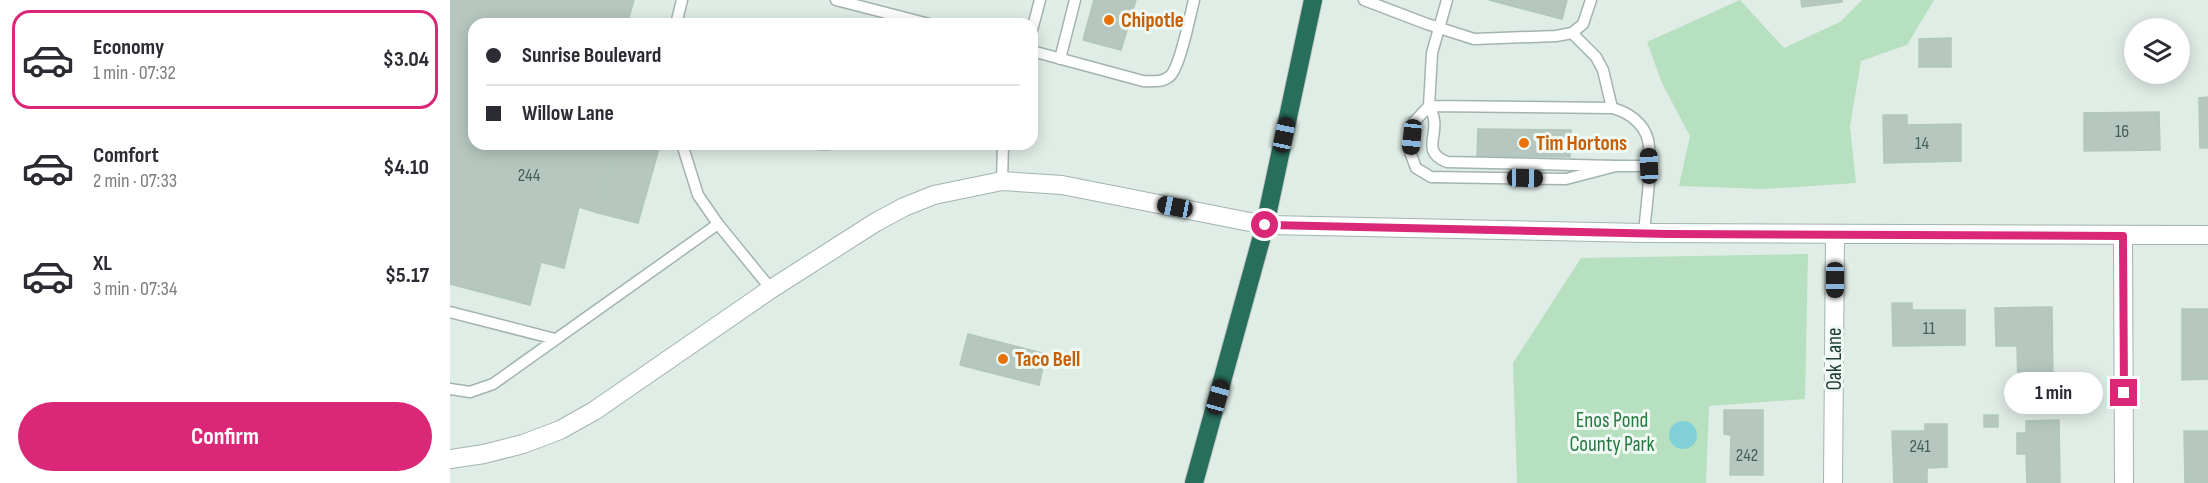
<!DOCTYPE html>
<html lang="en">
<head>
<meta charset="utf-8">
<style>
	:root { --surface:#fff; --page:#f2f2f3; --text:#2b2b33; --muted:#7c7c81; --line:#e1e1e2; --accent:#db2777 }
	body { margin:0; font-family:"Sofia Sans Condensed",sans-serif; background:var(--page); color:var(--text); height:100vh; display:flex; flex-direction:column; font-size:22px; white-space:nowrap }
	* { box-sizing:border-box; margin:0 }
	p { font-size:20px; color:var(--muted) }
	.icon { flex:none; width:33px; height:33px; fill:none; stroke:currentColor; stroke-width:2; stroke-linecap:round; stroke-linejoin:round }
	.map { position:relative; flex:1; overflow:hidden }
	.sheet { display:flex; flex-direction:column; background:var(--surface); width:450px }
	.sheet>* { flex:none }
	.hud { position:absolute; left:18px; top:18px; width:570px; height:132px; border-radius:18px; box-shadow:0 3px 15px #0003; display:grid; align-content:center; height:132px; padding:0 18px; background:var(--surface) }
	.fabs { position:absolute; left:1674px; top:18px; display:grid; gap:12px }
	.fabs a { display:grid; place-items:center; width:66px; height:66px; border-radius:50%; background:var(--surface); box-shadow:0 3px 15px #0003; font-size:30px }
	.end { position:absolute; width:27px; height:27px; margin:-14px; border:8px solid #db2777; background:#fff; box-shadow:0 0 0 3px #fff }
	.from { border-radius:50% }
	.bubble { position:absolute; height:42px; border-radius:21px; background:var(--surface); box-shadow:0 3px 15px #0003; font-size:20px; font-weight:700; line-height:42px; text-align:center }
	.car { position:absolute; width:18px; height:36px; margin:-18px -9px; border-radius:8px; box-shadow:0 0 4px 2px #0007; background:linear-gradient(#222 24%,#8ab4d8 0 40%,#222 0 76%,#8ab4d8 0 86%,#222 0) }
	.hud b { display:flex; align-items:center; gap:21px; height:57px; font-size:22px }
	.hud b+b { border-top:2px solid var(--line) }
	.hud i { width:15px; height:15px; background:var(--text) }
	ul { padding:10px 0 0; list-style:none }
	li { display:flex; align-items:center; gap:18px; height:99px; margin:0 12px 9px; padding:0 6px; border:3px solid transparent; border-radius:18px }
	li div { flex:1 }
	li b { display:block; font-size:22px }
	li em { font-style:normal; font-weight:700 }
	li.on { border-color:var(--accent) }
	li>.icon { width:54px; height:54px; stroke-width:1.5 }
	.action { display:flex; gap:12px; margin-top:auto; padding:12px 18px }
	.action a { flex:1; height:69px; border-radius:36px; background:var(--accent); color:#fff; font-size:24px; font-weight:700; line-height:69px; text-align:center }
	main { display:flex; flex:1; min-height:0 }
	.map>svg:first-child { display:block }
	.green { fill:#b6e0bf }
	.water { fill:#81d0d8 }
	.building { fill:#b5c7bf; stroke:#b1c7bd; stroke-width:1.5 }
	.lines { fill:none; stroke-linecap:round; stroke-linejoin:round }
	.lane-casing { stroke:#a2b4ad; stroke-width:13 }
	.street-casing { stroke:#a2b4ad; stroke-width:20 }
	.highway-casing { stroke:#c0c9c6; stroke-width:20 }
	.lane { stroke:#fff; stroke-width:10 }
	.street { stroke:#fff; stroke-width:18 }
	.highway { stroke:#276e5b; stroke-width:18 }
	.route { stroke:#db2777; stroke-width:8 }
	.food-dot { fill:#e8710a; stroke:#f0f9f4; stroke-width:2 }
	.labels { text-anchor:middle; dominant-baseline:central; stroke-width:6; stroke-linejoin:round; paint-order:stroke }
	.number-label { font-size:18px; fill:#446057 }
	.food-label { font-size:21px; font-weight:bold; fill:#c56008; stroke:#f0f9f4; text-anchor:start }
	.street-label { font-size:21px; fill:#1e3e34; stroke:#f0f9f4 }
	.park-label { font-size:21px; fill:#247a40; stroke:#f0f9f4 }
</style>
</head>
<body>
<main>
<section class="sheet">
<ul>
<li class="on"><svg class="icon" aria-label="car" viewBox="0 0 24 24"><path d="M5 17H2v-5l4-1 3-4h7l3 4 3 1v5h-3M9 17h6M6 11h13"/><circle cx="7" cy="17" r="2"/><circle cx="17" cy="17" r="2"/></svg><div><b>Economy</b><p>1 min · 07:32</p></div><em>$3.04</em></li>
<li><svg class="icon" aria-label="car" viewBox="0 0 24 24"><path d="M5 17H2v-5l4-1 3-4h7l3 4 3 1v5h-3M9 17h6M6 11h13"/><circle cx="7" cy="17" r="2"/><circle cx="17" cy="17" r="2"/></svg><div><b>Comfort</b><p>2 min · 07:33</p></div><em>$4.10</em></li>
<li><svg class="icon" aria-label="car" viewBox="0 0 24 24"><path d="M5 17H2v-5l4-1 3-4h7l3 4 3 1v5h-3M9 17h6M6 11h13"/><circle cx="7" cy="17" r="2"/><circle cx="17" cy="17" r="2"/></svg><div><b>XL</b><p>3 min · 07:34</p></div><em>$5.17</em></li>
</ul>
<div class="action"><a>Confirm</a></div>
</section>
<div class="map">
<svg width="1758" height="483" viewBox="0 0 1758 483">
	<rect width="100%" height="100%" fill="#e0ece6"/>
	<path class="green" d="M1290 0 1334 48 1390 22 1412 0H1484L1457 45 1411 61 1400 126 1406 183 1315 189 1229 186 1240 136 1212 83 1197 42Z
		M1358 254 1355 399 1259 406 1256 483H1067L1063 363 1131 258Z"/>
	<path class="water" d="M1219 435a14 14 0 1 1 28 0a14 14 0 1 1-28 0Z"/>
	<path class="building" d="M0 0H184L177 24H24V144H167L148 213 129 207 114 268 91 262 80 305 0 284Z
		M644 0H686L671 50 633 40Z
		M1039 0H1117L1112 19Z
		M1351 0H1392V2L1352 7Z
		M1501 38V67H1469V39Z
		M1758 97V148H1750L1749 98Z
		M1709 112 1710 150 1634 151V113Z
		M1433 115H1457V125L1511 124V161L1434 163Z
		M1028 129 1121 130 1120 157 1027 156Z
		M167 144 210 145 188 223 148 213Z
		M1442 303H1462V310H1515V345L1443 346Z
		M1602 307 1603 388H1568L1567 346H1546L1545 308Z
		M1732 309H1758V379L1732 380Z
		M518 334 596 354 589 385 510 365Z
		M1274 410H1313V475H1280L1281 435 1274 434Z
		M1534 415H1548V427H1534Z
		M1609 420 1610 483H1577L1576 454H1567V433H1576V421Z
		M1475 424H1497V467L1477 468V483H1444L1442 431H1475Z
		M1734 431H1758V483H1735Z"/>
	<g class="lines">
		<defs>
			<path id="lane" d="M386 0 479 24
				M914 0 977 24 1024 39 1106 36 1122 33 1133 24 1141 0
				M997 0 982 53 979 106 964 122 960 152 966 168 981 177 1116 179 1166 166H1199
				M226 24 232 0
				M582 30 590 0
				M1122 33 1146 57 1153 70 1162 108
				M582 51 693 81C702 81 712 83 720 76 730 67 740 16 744 0
				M610 59 625 0
				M232 144 248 195 268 224 321 289
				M370 144H379
				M1166 166 997 162C972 152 987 138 984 120 984 116 981 110 979 106L1162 108C1178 112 1194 123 1198 140 1203 165 1196 207 1194 233
				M552 181 553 144
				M0 312 105 339
				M0 389 20 392 43 384 268 224"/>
			<path id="street" d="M1673 236 1674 483
				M0 459 34 454 73 444 110 430 144 411 318 291 426 222 454 207 484 195 552 181 612 185 815 225 1194 233 1758 235
				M1383 483 1385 235"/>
			<path id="highway" d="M744 483 815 225 863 0"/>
		</defs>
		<use href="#lane" class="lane-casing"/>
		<use href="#street" class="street-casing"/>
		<use href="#highway" class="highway-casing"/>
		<use href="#lane" class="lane"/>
		<use href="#street" class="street"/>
		<use href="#highway" class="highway"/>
	</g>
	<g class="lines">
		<path class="route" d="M815 225 1218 234 1673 236 1674 393"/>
	</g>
	<g class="food-dot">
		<circle cx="659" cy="20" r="6"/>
		<circle cx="1074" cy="143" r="6"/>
		<circle cx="553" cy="359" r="6"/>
	</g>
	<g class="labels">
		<g class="number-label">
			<text x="1672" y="131">16</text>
			<text x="1472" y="143">14</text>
			<text x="79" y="175">244</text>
			<text x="1479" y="328">11</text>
			<text x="1470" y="446">241</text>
			<text x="1297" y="455">242</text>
		</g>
		<g class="food-label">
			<text x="671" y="20">Chipotle</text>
			<text x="1086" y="143">Tim Hortons</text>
			<text x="565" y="359">Taco Bell</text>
		</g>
		<g class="street-label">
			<text transform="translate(1384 359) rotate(-90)">Oak Lane</text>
		</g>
		<g class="park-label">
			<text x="1162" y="420">Enos Pond<tspan x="1162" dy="24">County Park</tspan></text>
		</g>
	</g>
</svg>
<div class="fabs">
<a><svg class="icon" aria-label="layers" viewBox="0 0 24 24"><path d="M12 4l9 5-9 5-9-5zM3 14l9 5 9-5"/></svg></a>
</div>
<i class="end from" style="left:815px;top:225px"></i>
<i class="end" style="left:1674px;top:393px"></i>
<div class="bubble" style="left:1554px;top:372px;width:99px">1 min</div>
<i class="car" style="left:834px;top:135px;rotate:12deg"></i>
<i class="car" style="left:962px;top:137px;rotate:186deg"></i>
<i class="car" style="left:1199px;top:166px;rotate:358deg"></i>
<i class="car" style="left:1075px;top:178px;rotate:91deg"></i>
<i class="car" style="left:725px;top:207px;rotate:281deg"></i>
<i class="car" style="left:1385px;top:280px;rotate:180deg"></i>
<i class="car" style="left:768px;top:397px;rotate:16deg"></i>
<div class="hud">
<b><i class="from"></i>Sunrise Boulevard</b>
<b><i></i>Willow Lane</b>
</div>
</div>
</main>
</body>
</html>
